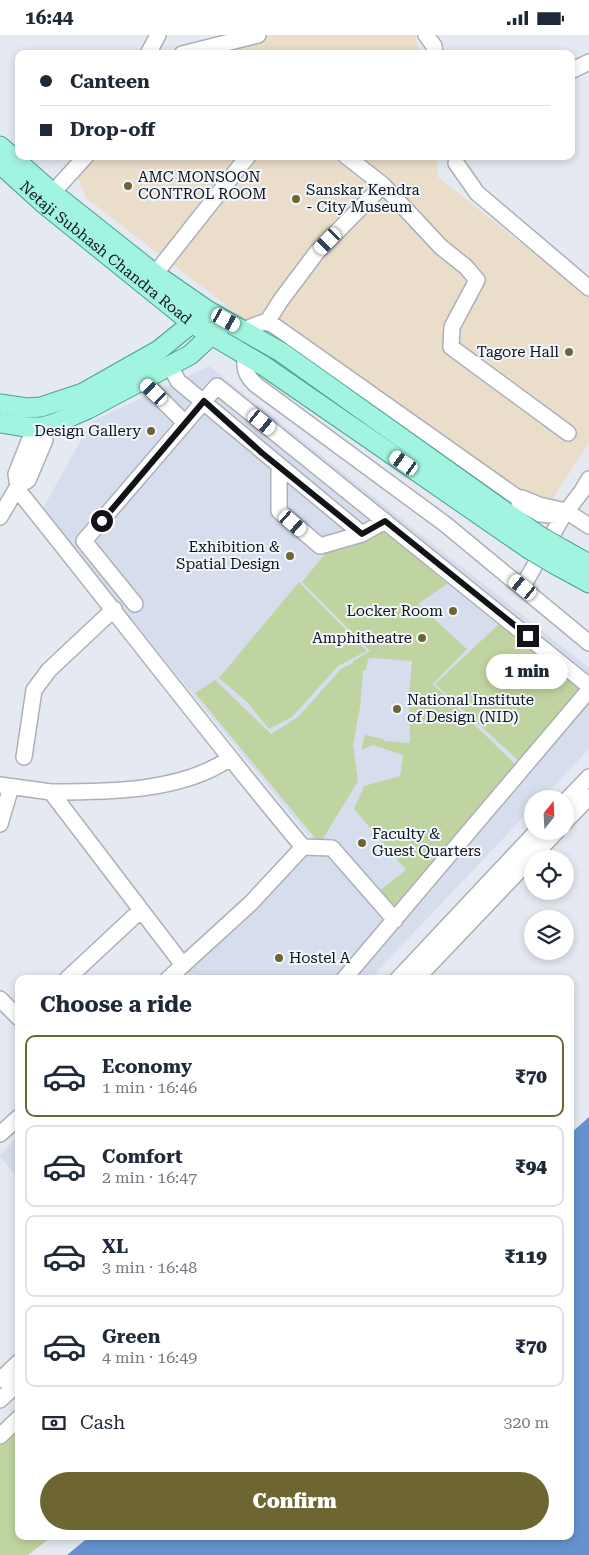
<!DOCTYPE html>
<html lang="en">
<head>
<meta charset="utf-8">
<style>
	:root { --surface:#fff; --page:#f2f2f3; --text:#1f2937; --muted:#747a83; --line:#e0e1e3; --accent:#6d6633 }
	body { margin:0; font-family:"Roboto Serif",serif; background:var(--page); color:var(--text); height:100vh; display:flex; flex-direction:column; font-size:19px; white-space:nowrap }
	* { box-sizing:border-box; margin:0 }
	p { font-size:16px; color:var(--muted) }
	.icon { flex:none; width:28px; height:28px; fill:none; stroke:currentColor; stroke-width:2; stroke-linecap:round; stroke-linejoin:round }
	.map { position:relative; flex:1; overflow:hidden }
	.sheet { position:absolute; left:15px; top:940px; width:559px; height:565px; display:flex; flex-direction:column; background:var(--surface); border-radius:10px; box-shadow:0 2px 8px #0003 }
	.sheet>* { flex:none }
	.banner { position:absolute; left:15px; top:15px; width:560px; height:110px; border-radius:10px; box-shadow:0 2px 8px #0003; display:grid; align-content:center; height:110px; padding:0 25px; background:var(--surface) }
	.needle { width:32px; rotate:18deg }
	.controls { position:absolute; left:524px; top:755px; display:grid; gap:10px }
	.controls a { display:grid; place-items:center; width:50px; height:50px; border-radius:50%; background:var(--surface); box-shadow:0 2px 8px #0003; font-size:25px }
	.end { position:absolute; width:22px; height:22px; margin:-11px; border:6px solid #121316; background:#fff; box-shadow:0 0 0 2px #fff }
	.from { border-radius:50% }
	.bubble { position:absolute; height:35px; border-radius:18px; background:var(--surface); box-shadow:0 2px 8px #0003; font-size:16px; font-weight:800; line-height:35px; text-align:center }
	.car { position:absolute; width:15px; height:30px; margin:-15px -8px; border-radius:6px; box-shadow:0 0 4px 1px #0007; background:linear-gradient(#fff 24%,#345 0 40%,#fff 0 76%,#345 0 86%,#fff 0) }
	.banner b { display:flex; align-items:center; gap:18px; height:48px; font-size:19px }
	.banner b+b { border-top:1px solid var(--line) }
	.banner i { width:12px; height:12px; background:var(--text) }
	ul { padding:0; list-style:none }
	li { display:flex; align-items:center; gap:15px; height:82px; margin:0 10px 8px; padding:0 15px; border:2px solid var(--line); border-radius:10px }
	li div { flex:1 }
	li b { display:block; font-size:19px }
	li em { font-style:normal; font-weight:800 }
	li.active { border-color:var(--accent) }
	li>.icon { width:45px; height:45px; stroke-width:1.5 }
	h2 { padding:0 25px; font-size:22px; line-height:60px }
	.pay { display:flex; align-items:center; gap:12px; height:55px; padding:0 25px; font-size:19px }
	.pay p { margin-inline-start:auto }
	.primary-button { display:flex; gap:10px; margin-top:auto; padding:10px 25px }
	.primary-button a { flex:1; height:58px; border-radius:30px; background:var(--accent); color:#fff; font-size:20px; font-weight:800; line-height:58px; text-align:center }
	.status { display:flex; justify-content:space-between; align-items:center; height:35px; padding:0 25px; background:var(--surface); direction:ltr }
	.status svg { height:14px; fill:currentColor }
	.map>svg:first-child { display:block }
	.commercial { fill:#eaddca }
	.built { fill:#d6deed }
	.green { fill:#c0d4a1 }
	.water { fill:#6592ce }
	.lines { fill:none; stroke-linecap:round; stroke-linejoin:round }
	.minor-casing { stroke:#acb0b7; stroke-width:18 }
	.major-casing { stroke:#47a28c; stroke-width:21 }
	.minor { stroke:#fff; stroke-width:15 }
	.major { stroke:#a1f5e0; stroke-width:19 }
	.major-bridge-casing { stroke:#47a28c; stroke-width:21; stroke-linecap:butt }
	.major-bridge { stroke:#a1f5e0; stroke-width:19 }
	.route { stroke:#121316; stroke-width:6 }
	.poi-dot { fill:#6d6633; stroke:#f2f7fe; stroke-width:2 }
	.labels { text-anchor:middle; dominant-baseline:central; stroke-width:4; stroke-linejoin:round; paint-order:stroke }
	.poi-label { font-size:15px; fill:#121316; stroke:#f2f7fe; text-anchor:start }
	.street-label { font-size:15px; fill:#121316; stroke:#f2f7fe }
</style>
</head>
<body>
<div class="status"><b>16:44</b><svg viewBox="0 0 49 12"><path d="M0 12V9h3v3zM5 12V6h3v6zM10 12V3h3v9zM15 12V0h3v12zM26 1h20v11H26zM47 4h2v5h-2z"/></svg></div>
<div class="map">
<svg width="589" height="1520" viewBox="0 0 589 1520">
	<rect width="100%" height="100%" fill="#e5e9f1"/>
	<path class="commercial" d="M228 0H415L420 19H176Z
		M77 121H437L438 142 589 262V408L553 463 535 481 354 357 260 296 86 163 77 141Z"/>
	<path class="built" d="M209 331 589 633V714L542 764H532V773L370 944H180L316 810 42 475 91 387Z
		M19 1101V1143L0 1122V1120Z"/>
	<path class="green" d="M385 493 447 549 418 569 467 614 433 649 517 731 399 880 378 857 406 835 354 774 364 751 400 741 403 720 373 710 361 715 365 700 384 704V706L410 708 409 661 412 626 374 623 368 624 366 635 363 636 360 673 353 710 358 746 321 807 316 804 195 658 215 645 271 699 298 682 341 634 353 628V626L370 616 302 547 329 514 372 504Z
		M299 547 367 616 338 631 292 682 269 694 247 667 219 643Z
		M500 588 582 653 520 727 435 649Z
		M19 1391V1501H53L28 1520H0V1410Z"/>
	<path class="water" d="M589 1082V1520H67L90 1501H570V1099Z"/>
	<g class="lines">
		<defs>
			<path id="minor" d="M426 0 434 11 435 19
				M148 19 158 0
				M182 19 258 0
				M571 36 589 27
				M346 121 383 150
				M456 128 477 158 589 253
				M47 164 86 121
				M155 239 248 121
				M267 287 281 265 317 217 383 150 441 212 466 232 477 245 452 292 451 312 568 398
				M243 295 264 287 272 289 518 463
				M245 319C244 333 245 340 256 350L445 489 589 608
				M170 330 178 346 362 499 385 486
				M143 346 185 388
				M279 431V476L320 511 362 499
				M17 454C113 573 205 695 303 812L251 868 183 930
				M563 481 540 479 519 467 518 463H522L539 470 566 476 589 491
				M0 482 18 451 28 445 45 405 41 394 31 401 16 439 18 451
				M523 551 563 481 582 456 589 444
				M135 569 84 506 217 351 589 651
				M24 722 34 655 49 635 114 574
				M0 750 51 757 183 930 168 944
				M51 757C108 757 180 757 229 724
				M565 767 589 742
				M565 787 589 762
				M0 789 11 752
				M303 812 332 813 395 885
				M67 944 141 875
				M344 944 589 655
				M398 944 537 796
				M416 944 557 796
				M0 964 19 983
				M0 1099 19 1082
				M0 1345 19 1327
				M0 1365 19 1347
				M0 1401 19 1383"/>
			<g id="major">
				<path d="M0 111 53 158 155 239 207 275 281 317 538 500"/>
				<path id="s1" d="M0 129 43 168 193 289 264 331 529 514"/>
				<path d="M0 369 27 373 41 372 83 358 159 315 202 280"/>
				<path d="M0 388 26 392H42L53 389 88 374 190 320 220 292"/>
				<path d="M564 515 589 529"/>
				<path d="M556 530 589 548"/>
			</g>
		</defs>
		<use href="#minor" class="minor-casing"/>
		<use href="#major" class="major-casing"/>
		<use href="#minor" class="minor"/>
		<use href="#major" class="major"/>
		<defs>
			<path id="major-bridge" d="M538 500 564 515
				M529 514 556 530"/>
		</defs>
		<use href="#major-bridge" class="major-bridge-casing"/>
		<use href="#major-bridge" class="major-bridge"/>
	</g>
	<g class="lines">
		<path class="route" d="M102 486 204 366 262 418 362 499 385 486 528 601"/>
	</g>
	<g class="poi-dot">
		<circle cx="128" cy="151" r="5"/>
		<circle cx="296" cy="164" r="5"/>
		<circle cx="569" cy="317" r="5"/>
		<circle cx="151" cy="396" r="5"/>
		<circle cx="290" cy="521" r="5"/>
		<circle cx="453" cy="576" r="5"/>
		<circle cx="422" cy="603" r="5"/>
		<circle cx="397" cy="674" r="5"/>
		<circle cx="362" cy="808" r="5"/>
		<circle cx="279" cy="923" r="5"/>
	</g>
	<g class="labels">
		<g class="poi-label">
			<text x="138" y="142">AMC MONSOON<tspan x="138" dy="17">CONTROL ROOM</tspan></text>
			<text x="306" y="155">Sanskar Kendra<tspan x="306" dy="17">- City Museum</tspan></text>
			<text x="559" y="317" text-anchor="end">Tagore Hall</text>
			<text x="141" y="396" text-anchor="end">Design Gallery</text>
			<text x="280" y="512" text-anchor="end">Exhibition &amp;<tspan x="280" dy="17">Spatial Design</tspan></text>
			<text x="443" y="576" text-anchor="end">Locker Room</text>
			<text x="412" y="603" text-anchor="end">Amphitheatre</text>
			<text x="407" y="665">National Institute<tspan x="407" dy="17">of Design (NID)</tspan></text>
			<text x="372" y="799">Faculty &amp;<tspan x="372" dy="17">Guest Quarters</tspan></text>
			<text x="289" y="923">Hostel A</text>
		</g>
		<g class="street-label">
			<text stroke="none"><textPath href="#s1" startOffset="138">Netaji Subhash Chandra Road</textPath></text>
		</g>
	</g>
</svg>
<div class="controls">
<a><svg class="needle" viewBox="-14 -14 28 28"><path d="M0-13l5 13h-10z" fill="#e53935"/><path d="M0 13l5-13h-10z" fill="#747a83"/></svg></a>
<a><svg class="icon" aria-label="locate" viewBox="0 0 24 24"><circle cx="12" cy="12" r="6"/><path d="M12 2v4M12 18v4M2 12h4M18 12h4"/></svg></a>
<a><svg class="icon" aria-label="layers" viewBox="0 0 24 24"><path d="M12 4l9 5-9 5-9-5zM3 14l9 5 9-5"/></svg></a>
</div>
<i class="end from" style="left:102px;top:486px"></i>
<i class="end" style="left:528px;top:601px"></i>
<div class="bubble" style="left:486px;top:619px;width:82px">1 min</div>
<i class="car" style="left:328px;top:206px;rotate:224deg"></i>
<i class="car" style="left:226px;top:285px;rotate:119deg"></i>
<i class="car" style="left:154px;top:357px;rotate:313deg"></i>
<i class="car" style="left:262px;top:387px;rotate:129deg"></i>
<i class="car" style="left:404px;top:428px;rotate:305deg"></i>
<i class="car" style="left:293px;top:488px;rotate:131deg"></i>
<i class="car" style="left:523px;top:552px;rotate:309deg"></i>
<div class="banner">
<b><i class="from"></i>Canteen</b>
<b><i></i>Drop-off</b>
</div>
<section class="sheet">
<h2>Choose a ride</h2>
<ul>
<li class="active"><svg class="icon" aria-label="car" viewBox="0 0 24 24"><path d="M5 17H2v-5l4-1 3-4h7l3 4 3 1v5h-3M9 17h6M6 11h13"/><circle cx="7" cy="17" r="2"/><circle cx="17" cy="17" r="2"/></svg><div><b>Economy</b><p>1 min · 16:46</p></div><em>₹70</em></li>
<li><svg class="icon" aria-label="car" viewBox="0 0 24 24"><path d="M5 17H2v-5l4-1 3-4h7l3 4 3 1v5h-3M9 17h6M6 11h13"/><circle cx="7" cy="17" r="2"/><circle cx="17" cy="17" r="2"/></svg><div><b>Comfort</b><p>2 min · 16:47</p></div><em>₹94</em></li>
<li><svg class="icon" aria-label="car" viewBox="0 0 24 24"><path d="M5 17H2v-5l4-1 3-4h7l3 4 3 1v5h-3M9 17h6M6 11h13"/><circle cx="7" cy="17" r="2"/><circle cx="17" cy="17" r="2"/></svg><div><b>XL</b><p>3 min · 16:48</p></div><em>₹119</em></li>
<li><svg class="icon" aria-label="car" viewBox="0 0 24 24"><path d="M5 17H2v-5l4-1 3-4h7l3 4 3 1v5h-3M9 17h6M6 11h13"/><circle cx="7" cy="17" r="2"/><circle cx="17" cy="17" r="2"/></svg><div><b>Green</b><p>4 min · 16:49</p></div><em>₹70</em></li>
</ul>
<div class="pay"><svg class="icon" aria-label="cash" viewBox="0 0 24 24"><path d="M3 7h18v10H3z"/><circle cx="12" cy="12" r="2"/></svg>Cash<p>320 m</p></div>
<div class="primary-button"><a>Confirm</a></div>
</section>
</div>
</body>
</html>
